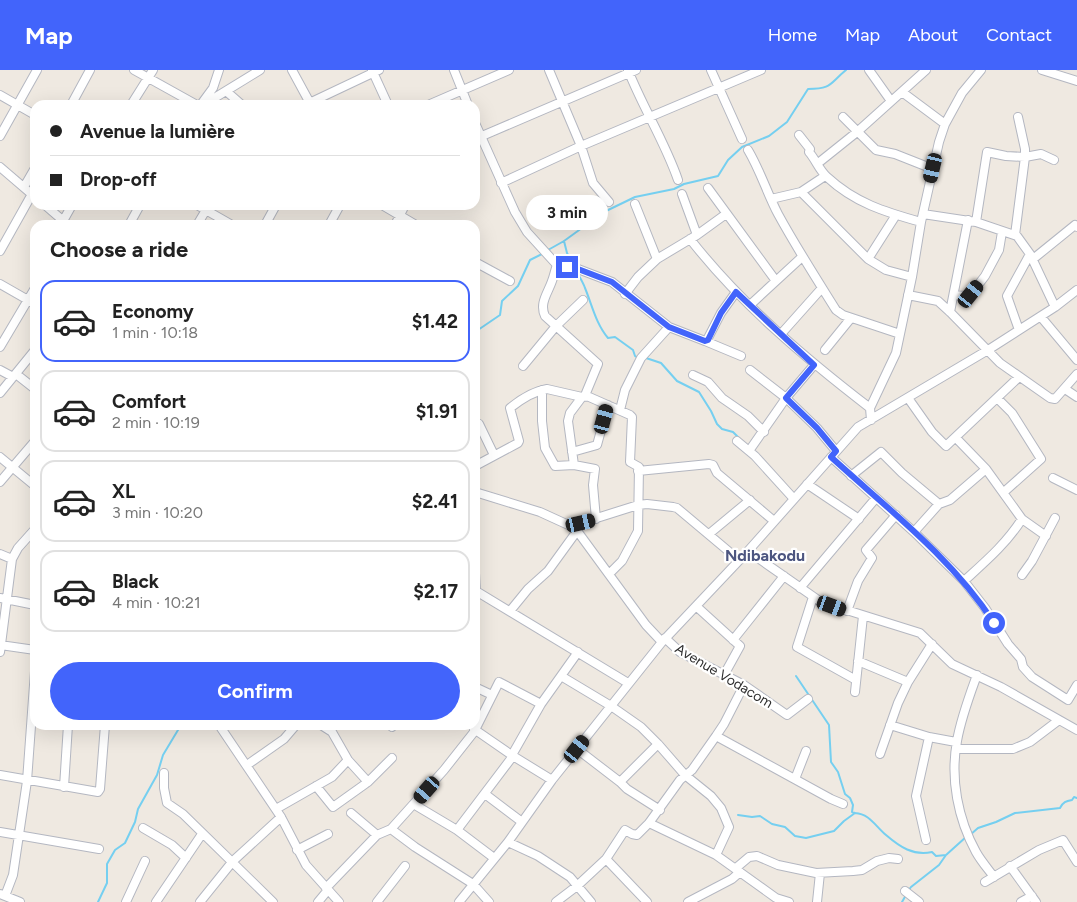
<!DOCTYPE html>
<html lang="en">
<head>
<meta charset="utf-8">
<style>
	:root { --surface:#fff; --page:#f2f2f2; --text:#222; --muted:#767676; --line:#e0e0e0; --accent:#4264fb }
	body { margin:0; font-family:Figtree,sans-serif; background:var(--page); color:var(--text); height:100vh; display:flex; flex-direction:column; font-size:19px; white-space:nowrap }
	* { box-sizing:border-box; margin:0 }
	p { font-size:16px; color:var(--muted) }
	.icon { flex:none; width:28px; height:28px; fill:none; stroke:currentColor; stroke-width:2; stroke-linecap:round; stroke-linejoin:round }
	.map { position:relative; flex:1; overflow:hidden }
	.side { position:absolute; left:30px; top:150px; width:450px; height:510px; display:flex; flex-direction:column; background:var(--surface); border-radius:15px; box-shadow:0 5px 20px #0002 }
	.side>* { flex:none }
	.top-card { position:absolute; left:30px; top:30px; width:450px; height:110px; border-radius:15px; box-shadow:0 5px 20px #0002; display:grid; align-content:center; height:110px; padding:0 20px; background:var(--surface) }
	.end { position:absolute; width:22px; height:22px; margin:-11px; border:6px solid #4264fb; background:#fff; box-shadow:0 0 0 2px #fff }
	.from { border-radius:50% }
	.bubble { position:absolute; height:35px; border-radius:18px; background:var(--surface); box-shadow:0 5px 20px #0002; font-size:16px; font-weight:700; line-height:35px; text-align:center }
	.car { position:absolute; width:15px; height:30px; margin:-15px -8px; border-radius:6px; box-shadow:0 0 4px 1px #0007; background:linear-gradient(#222 24%,#8ab4d8 0 40%,#222 0 76%,#8ab4d8 0 86%,#222 0) }
	.top-card b { display:flex; align-items:center; gap:18px; height:48px; font-size:19px }
	.top-card b+b { border-top:1px solid var(--line) }
	.top-card i { width:12px; height:12px; background:var(--text) }
	ul { padding:0; list-style:none }
	li { display:flex; align-items:center; gap:15px; height:82px; margin:0 10px 8px; padding:0 10px; border:2px solid var(--line); border-radius:15px }
	li div { flex:1 }
	li b { display:block; font-size:19px }
	li em { font-style:normal; font-weight:700 }
	li.current { border-color:var(--accent) }
	li>.icon { width:45px; height:45px; stroke-width:1.5 }
	h2 { padding:0 20px; font-size:22px; line-height:60px }
	.cta { display:flex; gap:10px; margin-top:auto; padding:10px 20px }
	.cta a { flex:1; height:58px; border-radius:30px; background:var(--accent); color:#fff; font-size:20px; font-weight:700; line-height:58px; text-align:center }
	header { display:flex; align-items:center; gap:30px; box-sizing:border-box; height:70px; padding:0 25px; background:var(--accent); color:#fff }
	header strong { font-size:24px }
	nav { display:flex; gap:28px; margin-inline-start:auto; font-size:18px }
	.map>svg:first-child { display:block }
	.lines { fill:none; stroke-linecap:round; stroke-linejoin:round }
	.stream { stroke:#75cff0; stroke-width:2 }
	.minor-casing { stroke:#b4b7c1; stroke-width:10 }
	.minor { stroke:#fff; stroke-width:8 }
	.route { stroke:#4264fb; stroke-width:6 }
	.labels { text-anchor:middle; dominant-baseline:central; stroke-width:4.5; stroke-linejoin:round; paint-order:stroke }
	.street-label { font-size:14px; fill:#2e2e2e; stroke:#fff }
	.quarter-label { font-size:16px; font-weight:bold; fill:#4d5680; stroke:#fff }
</style>
</head>
<body>
<header>
<strong>Map</strong>
<nav><a>Home</a><a>Map</a><a>About</a><a>Contact</a></nav>
</header>
<div class="map">
<svg width="1077" height="832" viewBox="0 0 1077 832">
	<rect width="100%" height="100%" fill="#efe9e1"/>
	<g class="lines">
		<path class="stream" d="M564 171 567 183 573 194
			M548 180 564 171 604 142 635 127 674 119 684 114 718 106 728 90 742 77 769 66 787 52 808 19C832 19 829 14 846 0
			M576 201C579 206 583 212 585 218 592 235 596 254 608 268L615 267 633 280 635 286 638 288
			M475 262 500 245 502 231 518 216 530 190 544 183
			M646 288 661 293 677 311 699 322 711 341 717 354 722 359 733 362 740 369
			M475 305 477 314 475 317
			M796 606 829 655 831 692 838 702 845 724 850 728 853 735 852 742 855 743
			M738 745 752 747 760 746 772 754 785 757 795 766 806 768 834 761 844 751 855 743C870 744 875 756 886 765 900 777 913 786 932 782L936 786 946 785
			M970 765 978 758 996 752 1015 743 1060 738C1063 732 1066 731 1072 730L1074 727 1077 728
			M908 821 911 817 939 795 946 785 966 767
			M98 832 107 813V794L115 780 125 773 135 752 138 739 157 705 163 685 181 655
			M902 832 906 825"/>
		<defs>
			<path id="minor" d="M134 0 197 35
				M292 0 311 35
				M372 0 388 35
				M454 0 468 35
				M549 0 581 76 593 113 609 132
				M628 0C643 38 665 72 678 110
				M711 0 742 69
				M869 0 891 31
				M1042 0 1077 11
				M226 21 242 35
				M902 22 945 54
				M0 25 35 45
				M202 33 213 18 219 0
				M71 35 90 0
				M131 35 153 0
				M203 35 260 0
				M305 35 379 0
				M428 35 509 0
				M843 47 876 80 895 84 933 99
				M475 53 515 142 527 162 557 195 578 199 612 212 669 257 705 271 707 270 721 243 736 222
				M799 65 810 79 809 82C816 90 819 100 827 107 855 133 885 142 921 152
				M0 66 37 0
				M475 69 636 0
				M748 80C760 100 767 123 778 144 796 177 816 208 836 240L843 245 900 264
				M817 94 857 62 926 0
				M0 97 35 127
				M501 113 581 76 761 0
				M24 117 35 98
				M708 118 776 211
				M801 122 868 189 886 200 912 207
				M682 124 697 165
				M771 129 801 122 825 106
				M635 134 657 189
				M45 135 68 155
				M197 135 232 155
				M382 135 416 155
				M923 144 976 152 1017 166 1030 184 1055 237
				M63 151 72 135
				M976 152 987 82 1006 86 1025 87 1041 84 1054 90
				M129 155 140 135
				M197 155 206 140
				M265 155 276 135
				M329 155 340 135
				M395 155 405 135
				M1015 165 1025 87V79L1018 47
				M690 169C741 234 805 288 870 338
				M0 181 32 124
				M868 189 896 145
				M1033 189 1075 155 1077 157
				M475 192 510 211
				M557 195C555 200 554 206 552 211 548 223 539 233 545 246L598 294 586 323 587 326 630 345 632 347 630 392 639 397 638 461 622 491 609 504
				M0 214 35 234
				M625 224 638 207 657 189 697 165 726 144
				M908 225 938 231 950 242 1000 293 1050 328 1055 329 1077 304
				M954 225 966 226 971 224 985 206 999 180 1002 162
				M750 235 802 187
				M950 242 968 150
				M1041 247 1077 290
				M1019 260 1007 226 1030 184
				M781 264 822 218
				M705 271 741 286
				M0 277 35 218
				M825 280 851 248
				M523 296 556 256 583 230
				M0 300 13 307
				M750 300 786 328 817 358 836 381
				M16 304 35 319
				M693 305 708 312 722 328 748 346 764 362
				M1065 319 1077 327
				M542 320V351L545 378 555 396 574 395
				M0 323 35 280
				M582 327 570 343 568 351 574 395 595 399 593 415 596 449
				M908 328 932 362 946 376 1019 307
				M998 329 1012 343 1041 389 1004 422
				M620 340 625 320 641 288 669 257
				M871 350 870 338 896 283 912 207 921 152 939 72 945 54 962 23 981 0
				M479 354 494 385
				M956 368 986 399 1022 449 1046 466
				M737 371 755 386 794 429
				M749 381 786 328 814 295
				M572 382 597 375 608 335
				M0 387 35 416
				M831 387 914 462 964 511 985 538 1008 574 1021 589 1023 597 1032 607 1068 630 1077 615
				M475 396 518 373 519 371 510 338C520 330 534 321 547 319L582 327 587 326
				M638 401 709 394 713 395 717 403 774 451
				M851 406 881 382 902 403 939 434
				M1053 408 1077 420
				M0 412 35 371
				M807 414 859 449
				M475 422 540 442 575 458 646 555 662 572
				M575 458 581 453 638 435 647 434 673 437 677 438 739 490
				M914 462 939 434 950 430 986 399
				M709 464 750 430
				M748 481 821 532 920 563 952 594 1001 617 1077 660
				M0 484 12 489
				M475 503 476 521 475 528
				M1022 505 1032 491 1055 448
				M964 511C986 491 1006 474 1022 449
				M800 518 876 428
				M476 521 628 613
				M813 527 797 577 856 610
				M0 528 35 535
				M696 536 740 576 724 605
				M510 541 528 519 548 501 577 461
				M847 541 858 511 872 488 866 480 896 445
				M665 568 680 582 744 615 787 645 808 629
				M733 570 784 506
				M0 575 35 580
				M0 582 12 489 18 478 35 459
				M858 591 908 612
				M977 605C969 627 961 648 957 671 950 709 958 749 976 782 981 791 988 799 994 807
				M561 606 611 636 641 657 658 674 685 705 711 726 721 738 729 757 716 785
				M475 617 492 625
				M855 622 863 546
				M219 655 281 747 306 795 339 832
				M321 655 332 662 348 690 368 712
				M391 655 392 657 394 655
				M890 655 929 667 956 672
				M474 659 513 686 552 710
				M716 666 831 729 843 734
				M577 679 620 712 627 719 660 740
				M956 679H1013L1030 672 1059 650
				M880 684 898 633 908 612 932 574
				M512 685 541 634 578 582
				M247 695 284 669 296 655
				M164 703V718L167 733 183 744 273 832
				M0 705 98 722 100 719 105 655
				M795 709 806 681
				M620 712 658 674
				M316 716 333 737 368 712 392 688
				M64 717 68 655
				M485 724 522 752
				M415 735 457 760 494 788
				M276 739 332 707 348 690
				M351 743 377 765
				M649 753 716 785 776 828 789 832
				M143 758 172 775 186 788
				M391 759 415 777 473 814 489 832
				M457 760 513 686
				M0 762 99 779
				M926 770 916 726 929 667
				M508 772 538 786 570 807 591 832
				M297 780 328 764
				M606 789 647 832
				M1010 796 1036 832
				M736 798 749 787 757 786 778 795 816 803 853 801 862 800 877 791 889 788 898 789
				M985 812 1039 780 1063 770 1077 792
				M326 818 377 765 391 759 444 700 474 662 499 612 541 634
				M905 821 919 832
				M0 824 20 832
				M5 826 13 805 27 711 35 601
				M126 832 145 791
				M156 832 202 764
				M200 832 233 791 281 747
				M318 832 328 820
				M377 832 405 796
				M459 832 508 772 552 710 662 572 748 481 858 357 988 280 1055 237 1077 220
				M556 832 577 816 606 789 625 760 632 764 637 765 649 753 680 710 692 700 716 666 724 654 744 615
				M688 832 732 809 740 802
				M817 832 820 803
				M1021 832 1032 826"/>
		</defs>
		<use href="#minor" class="minor-casing"/>
		<use href="#minor" class="minor"/>
	</g>
	<g class="lines">
		<path class="route" d="M567 197 578 199 612 212 669 257 705 271 708 270 721 243 736 222 814 295 786 328 817 358 836 381 831 387C888 439 952 488 994 553"/>
	</g>
	<g class="labels">
		<g class="street-label">
			<text transform="translate(724 606) rotate(31)">Avenue Vodacom</text>
		</g>
		<g class="quarter-label">
			<text x="765" y="485">Ndibakodu</text>
		</g>
	</g>
</svg>
<i class="end from" style="left:994px;top:553px"></i>
<i class="end" style="left:567px;top:197px"></i>
<div class="bubble" style="left:526px;top:125px;width:82px">3 min</div>
<i class="car" style="left:933px;top:98px;rotate:193deg"></i>
<i class="car" style="left:971px;top:224px;rotate:39deg"></i>
<i class="car" style="left:604px;top:349px;rotate:15deg"></i>
<i class="car" style="left:581px;top:453px;rotate:77deg"></i>
<i class="car" style="left:832px;top:536px;rotate:110deg"></i>
<i class="car" style="left:577px;top:679px;rotate:38deg"></i>
<i class="car" style="left:427px;top:720px;rotate:221deg"></i>
<div class="top-card">
<b><i class="from"></i>Avenue la lumière</b>
<b><i></i>Drop-off</b>
</div>
<section class="side">
<h2>Choose a ride</h2>
<ul>
<li class="current"><svg class="icon" aria-label="car" viewBox="0 0 24 24"><path d="M5 17H2v-5l4-1 3-4h7l3 4 3 1v5h-3M9 17h6M6 11h13"/><circle cx="7" cy="17" r="2"/><circle cx="17" cy="17" r="2"/></svg><div><b>Economy</b><p>1 min · 10:18</p></div><em>$1.42</em></li>
<li><svg class="icon" aria-label="car" viewBox="0 0 24 24"><path d="M5 17H2v-5l4-1 3-4h7l3 4 3 1v5h-3M9 17h6M6 11h13"/><circle cx="7" cy="17" r="2"/><circle cx="17" cy="17" r="2"/></svg><div><b>Comfort</b><p>2 min · 10:19</p></div><em>$1.91</em></li>
<li><svg class="icon" aria-label="car" viewBox="0 0 24 24"><path d="M5 17H2v-5l4-1 3-4h7l3 4 3 1v5h-3M9 17h6M6 11h13"/><circle cx="7" cy="17" r="2"/><circle cx="17" cy="17" r="2"/></svg><div><b>XL</b><p>3 min · 10:20</p></div><em>$2.41</em></li>
<li><svg class="icon" aria-label="car" viewBox="0 0 24 24"><path d="M5 17H2v-5l4-1 3-4h7l3 4 3 1v5h-3M9 17h6M6 11h13"/><circle cx="7" cy="17" r="2"/><circle cx="17" cy="17" r="2"/></svg><div><b>Black</b><p>4 min · 10:21</p></div><em>$2.17</em></li>
</ul>
<div class="cta"><a>Confirm</a></div>
</section>
</div>
</body>
</html>
